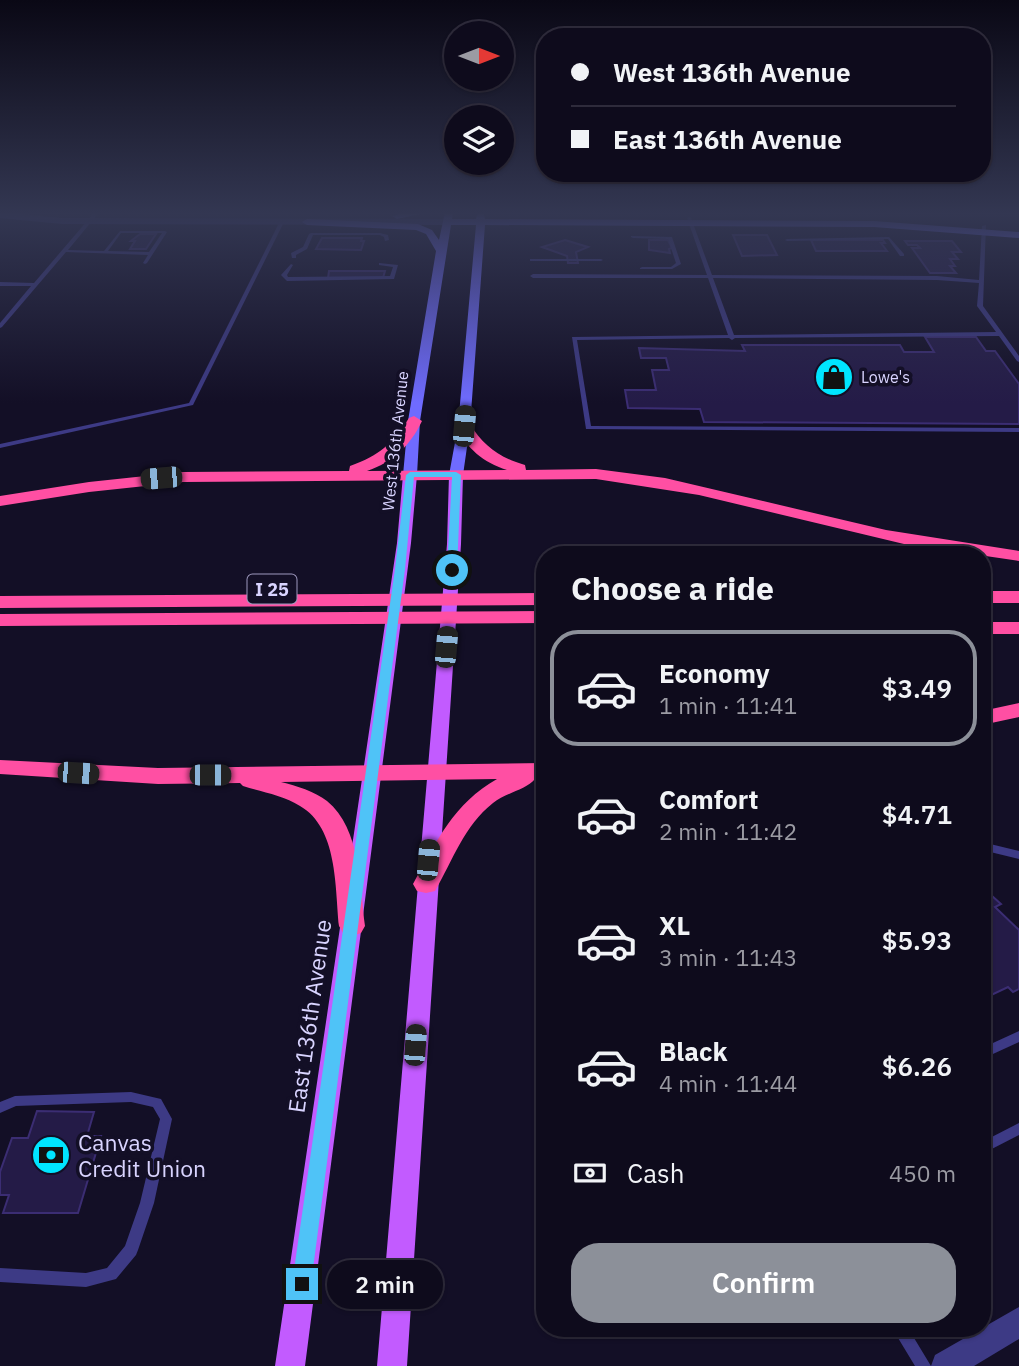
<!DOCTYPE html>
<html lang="en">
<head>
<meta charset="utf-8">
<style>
	:root { --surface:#0e0b1c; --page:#1c1929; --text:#f1f3f6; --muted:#9b9ba3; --line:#2e2b3b; --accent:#8c9099 }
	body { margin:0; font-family:"IBM Plex Sans",sans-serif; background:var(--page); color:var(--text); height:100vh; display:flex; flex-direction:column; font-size:26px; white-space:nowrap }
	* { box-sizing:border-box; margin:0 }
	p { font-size:23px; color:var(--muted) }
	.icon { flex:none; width:38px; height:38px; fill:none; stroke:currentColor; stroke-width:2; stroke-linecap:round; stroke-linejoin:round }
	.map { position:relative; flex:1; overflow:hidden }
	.sheet { position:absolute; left:536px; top:546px; width:455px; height:791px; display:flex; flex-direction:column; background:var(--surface); border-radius:28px; box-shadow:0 2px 5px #0004,0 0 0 2px var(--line) }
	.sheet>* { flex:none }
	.guide { position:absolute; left:536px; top:28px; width:455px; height:154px; border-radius:28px; box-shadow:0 2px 5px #0004,0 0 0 2px var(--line); display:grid; align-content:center; height:154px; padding:0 35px; background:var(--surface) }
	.needle { width:46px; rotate:90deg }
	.tools { position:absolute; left:444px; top:21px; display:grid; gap:14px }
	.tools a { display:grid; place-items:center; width:70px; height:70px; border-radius:50%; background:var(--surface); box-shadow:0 2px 5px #0004,0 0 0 2px var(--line); font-size:35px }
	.end { position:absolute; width:32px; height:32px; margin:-16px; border:9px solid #4fc3f7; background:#111; box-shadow:0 0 0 4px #111 }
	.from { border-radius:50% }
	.bubble { position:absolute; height:49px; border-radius:24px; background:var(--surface); box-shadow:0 2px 5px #0004,0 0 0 2px var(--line); font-size:23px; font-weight:600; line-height:49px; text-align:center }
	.car { position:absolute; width:21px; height:42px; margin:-21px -10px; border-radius:9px; box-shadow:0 0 5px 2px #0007; background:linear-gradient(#222 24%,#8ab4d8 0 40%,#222 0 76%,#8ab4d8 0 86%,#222 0) }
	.guide b { display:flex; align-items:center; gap:24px; height:66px; font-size:26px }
	.guide b+b { border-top:2px solid var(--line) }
	.guide i { width:18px; height:18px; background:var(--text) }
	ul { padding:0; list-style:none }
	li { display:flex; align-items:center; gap:21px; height:116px; margin:0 14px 10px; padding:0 21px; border:4px solid transparent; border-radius:28px }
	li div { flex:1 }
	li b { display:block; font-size:26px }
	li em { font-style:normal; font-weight:600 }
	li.selected { border-color:var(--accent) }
	li>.icon { width:63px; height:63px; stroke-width:1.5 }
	h2 { padding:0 35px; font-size:32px; line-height:84px }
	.pay { display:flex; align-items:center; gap:18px; height:77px; padding:0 35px; font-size:26px }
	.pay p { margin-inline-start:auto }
	.button { display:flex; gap:14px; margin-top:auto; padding:14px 35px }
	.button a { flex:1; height:80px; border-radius:28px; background:var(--accent); color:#fff; font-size:28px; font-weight:600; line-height:80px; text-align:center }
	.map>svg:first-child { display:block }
	.building { fill:#241b47; stroke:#3b2d73; stroke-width:2 }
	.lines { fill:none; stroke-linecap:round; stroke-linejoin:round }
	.lane { fill:#3d3a85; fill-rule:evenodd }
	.street { fill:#3d3a85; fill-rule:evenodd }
	.secondary { fill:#6f6bff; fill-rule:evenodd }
	.primary { fill:#c25bff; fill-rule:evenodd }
	.highway { fill:#ff4fa3; fill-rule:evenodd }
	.route { fill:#4fc3f7 }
	.labels { text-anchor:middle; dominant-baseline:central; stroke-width:7; stroke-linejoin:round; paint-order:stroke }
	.far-poi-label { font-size:16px; fill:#d9d4ff; stroke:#130f26; text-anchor:start }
	.far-street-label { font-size:16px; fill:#d9d4ff; stroke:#130f26 }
	.shield { fill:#130f26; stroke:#9e99be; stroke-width:2 }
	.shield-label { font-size:18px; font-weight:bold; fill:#d9d4ff }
	.near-street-label { font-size:23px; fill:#d9d4ff; stroke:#130f26 }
	.near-poi-label { font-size:23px; fill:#d9d4ff; stroke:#130f26; text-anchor:start }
</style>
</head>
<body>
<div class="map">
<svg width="1019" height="1366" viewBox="0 0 1019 1366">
	<rect width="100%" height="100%" fill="#130f26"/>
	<path class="building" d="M140 234H156L146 249H130L135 241H131Z
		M733 235H767L777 255 742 256Z
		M322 238H362L361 241H364L361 250 316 249Z
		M565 240 588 247 576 252 578 263H568L567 256 542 247Z
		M649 240H668L672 248 669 249 670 253 649 250Z
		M811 240H883L885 243H881L887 251H816Z
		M905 241H952L961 252H952L958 259H950L955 266H950L956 273H930L912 248H920L917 245H908Z
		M329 271H385L383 278H328Z
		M925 337H976L986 351H995L1019 384V424L704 422 700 409 628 408 625 390H656L652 370H669L666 358H641L639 348 745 351 742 345H900L904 352H934Z
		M982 887 1001 904 995 907 1019 930V989L1013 992 1008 987 983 999Z
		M37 1111 94 1112 87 1136H101L78 1213H3L9 1195H0V1172L12 1138H28Z"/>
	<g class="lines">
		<path class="lane" d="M93 214 97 215 68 250 104 251 120 231H165L167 232 147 263 145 264 143 263 148 255 66 252 2 327 0 328V323L31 286H0V282L34 283ZM121 233H162L149 252 108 251Z
			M689 217 691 218 712 275 937 276 979 280 982 226 986 225 983 306 1019 356V362L1017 361 999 336 735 338 732 340 729 338 577 340 591 426 1019 428V432L586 429 572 337 728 335 708 278H533L530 276 533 274 707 275 687 218ZM713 278 937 280 979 283 977 306 996 332 734 335Z
			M280 221 284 222 193 405 0 448V444L189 403Z
			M311 233H380L388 235 389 240 385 241 384 237 380 235H313L307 249 296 255V258H292L291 253 303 247 309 234Z
			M631 236 672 237 681 264 672 269H640V268L642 267H671L676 263 668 239 633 238 631 237Z
			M889 237 904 254V256H900L888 239 787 241 785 240 787 239Z
			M532 259H601L603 260 601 261H530V259Z
			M379 263 398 265 394 279 287 281 281 275 291 264 293 265 287 275 288 277 390 276 393 267 379 265Z
			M982 842 1019 851V859L982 850Z
			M1019 1031V1042L982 1059V1048Z
			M131 1092 161 1099 172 1119 154 1203 138 1250 136 1255 116 1279 86 1287 0 1282V1268L86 1273 107 1268 125 1246 140 1203 160 1119 153 1107 131 1102 16 1106 0 1113V1102L15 1096Z
			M1019 1123V1135L982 1154V1142Z
			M892 1328H908L931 1366H915Z"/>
		<path class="street" d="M0 212 62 218 448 219 453 222 448 225 62 224 0 218Z
			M1019 1307V1339L974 1366H931L935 1355Z"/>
		<path class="secondary" d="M408 212H429L397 219 392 216Z
			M445 212H453L452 219H476L478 212H483L485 219 874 221 1019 232V238L874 227 485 225 470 426 463 475 456 479 449 475 458 426 476 225H451L420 421 417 475 410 479 403 475 408 421 436 251 426 234 416 230 307 225 302 222 307 219 418 224 432 230 439 240Z"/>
		<path class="primary" d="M410 471 417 475 411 543 305 1366H275L397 543 403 475Z
			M456 471 463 475 461 544 407 1366H377L447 544 449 475Z"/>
		<path class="highway" d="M414 416 422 421C410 446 393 462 367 471L507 470C483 462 467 449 456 426L464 421 469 423C484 446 498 457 525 465L526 470 596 469 665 478 886 530 1019 551V561L904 544 699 495 596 479 183 482 89 492 0 506V496L89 482 183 472 349 471 350 466C379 456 393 443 409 418Z
			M982 591H1019V603H982Z
			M544 593V605L0 608V596Z
			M544 611V623L0 626V614Z
			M982 622H1019V634H982Z
			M1019 703V717L982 725V711Z
			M0 760 158 768 544 763V778L535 779C526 790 505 793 493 803 464 826 453 860 435 891L426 893 417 891 413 884C436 842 454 803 497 779L281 782C297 786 314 791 327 801 361 829 360 887 365 926L361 933 352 936 343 933 339 926C335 887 338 828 300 806 283 795 261 792 243 786L240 783 158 784 0 774Z"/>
	</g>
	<linearGradient id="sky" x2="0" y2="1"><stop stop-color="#0a0815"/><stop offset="0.53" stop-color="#333752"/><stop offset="1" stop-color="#333752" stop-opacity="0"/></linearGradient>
	<rect width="1019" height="403" fill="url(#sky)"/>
	<path class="route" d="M456 472 461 475 457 570 452 573 447 570 452 477H414L405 569 311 1284 308 1290 302 1293 295 1290 292 1284 395 569 406 475 410 472Z"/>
	<defs>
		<symbol id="shop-disc" viewBox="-11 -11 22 22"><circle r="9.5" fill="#00e5ff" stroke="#130f26"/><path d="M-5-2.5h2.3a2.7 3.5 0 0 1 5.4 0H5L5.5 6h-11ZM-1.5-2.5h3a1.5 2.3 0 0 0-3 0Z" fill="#111"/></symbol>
		<symbol id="bank-disc" viewBox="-11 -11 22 22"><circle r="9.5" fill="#00e5ff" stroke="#130f26"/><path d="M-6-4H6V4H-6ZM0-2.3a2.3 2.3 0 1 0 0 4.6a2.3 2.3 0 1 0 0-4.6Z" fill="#111"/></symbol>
	</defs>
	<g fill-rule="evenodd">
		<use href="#shop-disc" x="812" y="355" width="44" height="44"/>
		<use href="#bank-disc" x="29" y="1133" width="44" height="44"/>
	</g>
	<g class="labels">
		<g class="far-poi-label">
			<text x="861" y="377">Lowe's</text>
		</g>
		<g class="far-street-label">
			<text transform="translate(395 441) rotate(-84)">West 136th Avenue</text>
		</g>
		<rect class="shield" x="247.5" y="574.5" width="49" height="29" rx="5"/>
		<g class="shield-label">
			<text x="272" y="589">I 25</text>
		</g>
		<g class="near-street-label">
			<text transform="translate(309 1016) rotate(-82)">East 136th Avenue</text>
		</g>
		<g class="near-poi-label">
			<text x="78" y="1142">Canvas<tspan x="78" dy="26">Credit Union</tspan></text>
		</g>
	</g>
</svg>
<div class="tools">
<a><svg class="needle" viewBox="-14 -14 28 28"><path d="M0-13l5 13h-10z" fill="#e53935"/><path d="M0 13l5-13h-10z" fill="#9b9ba3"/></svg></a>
<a><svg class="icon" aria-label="layers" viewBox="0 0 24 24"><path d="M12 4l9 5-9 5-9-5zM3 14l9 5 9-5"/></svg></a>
</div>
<i class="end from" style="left:452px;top:570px"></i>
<i class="end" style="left:302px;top:1284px"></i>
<div class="bubble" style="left:327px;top:1260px;width:116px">2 min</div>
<i class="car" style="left:464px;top:426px;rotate:5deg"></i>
<i class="car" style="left:161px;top:478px;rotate:265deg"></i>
<i class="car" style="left:446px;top:647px;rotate:5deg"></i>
<i class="car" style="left:78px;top:773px;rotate:94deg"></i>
<i class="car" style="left:210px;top:775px;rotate:90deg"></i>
<i class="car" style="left:428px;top:860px;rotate:5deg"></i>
<i class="car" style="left:415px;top:1045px;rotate:4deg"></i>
<div class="guide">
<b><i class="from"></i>West 136th Avenue</b>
<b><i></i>East 136th Avenue</b>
</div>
<section class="sheet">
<h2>Choose a ride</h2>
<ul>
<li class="selected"><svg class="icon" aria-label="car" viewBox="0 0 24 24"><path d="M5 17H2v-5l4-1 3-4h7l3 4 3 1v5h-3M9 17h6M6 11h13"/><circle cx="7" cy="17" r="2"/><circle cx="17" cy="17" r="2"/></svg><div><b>Economy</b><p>1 min · 11:41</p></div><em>$3.49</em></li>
<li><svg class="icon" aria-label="car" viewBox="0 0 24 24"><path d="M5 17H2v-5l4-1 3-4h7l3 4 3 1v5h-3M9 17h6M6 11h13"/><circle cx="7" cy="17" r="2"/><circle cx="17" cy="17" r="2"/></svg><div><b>Comfort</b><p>2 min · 11:42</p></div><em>$4.71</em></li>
<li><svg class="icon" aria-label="car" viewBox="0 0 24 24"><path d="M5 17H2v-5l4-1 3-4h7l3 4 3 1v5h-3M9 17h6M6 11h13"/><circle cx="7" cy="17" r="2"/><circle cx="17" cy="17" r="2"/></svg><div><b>XL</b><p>3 min · 11:43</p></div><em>$5.93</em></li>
<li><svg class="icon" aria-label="car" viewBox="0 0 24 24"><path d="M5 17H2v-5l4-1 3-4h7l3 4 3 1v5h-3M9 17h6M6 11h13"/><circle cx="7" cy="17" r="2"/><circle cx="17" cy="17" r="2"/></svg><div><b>Black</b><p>4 min · 11:44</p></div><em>$6.26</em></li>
</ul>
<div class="pay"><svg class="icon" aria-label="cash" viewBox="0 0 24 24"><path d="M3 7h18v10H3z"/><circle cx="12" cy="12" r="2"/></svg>Cash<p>450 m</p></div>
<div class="button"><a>Confirm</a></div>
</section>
</div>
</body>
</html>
